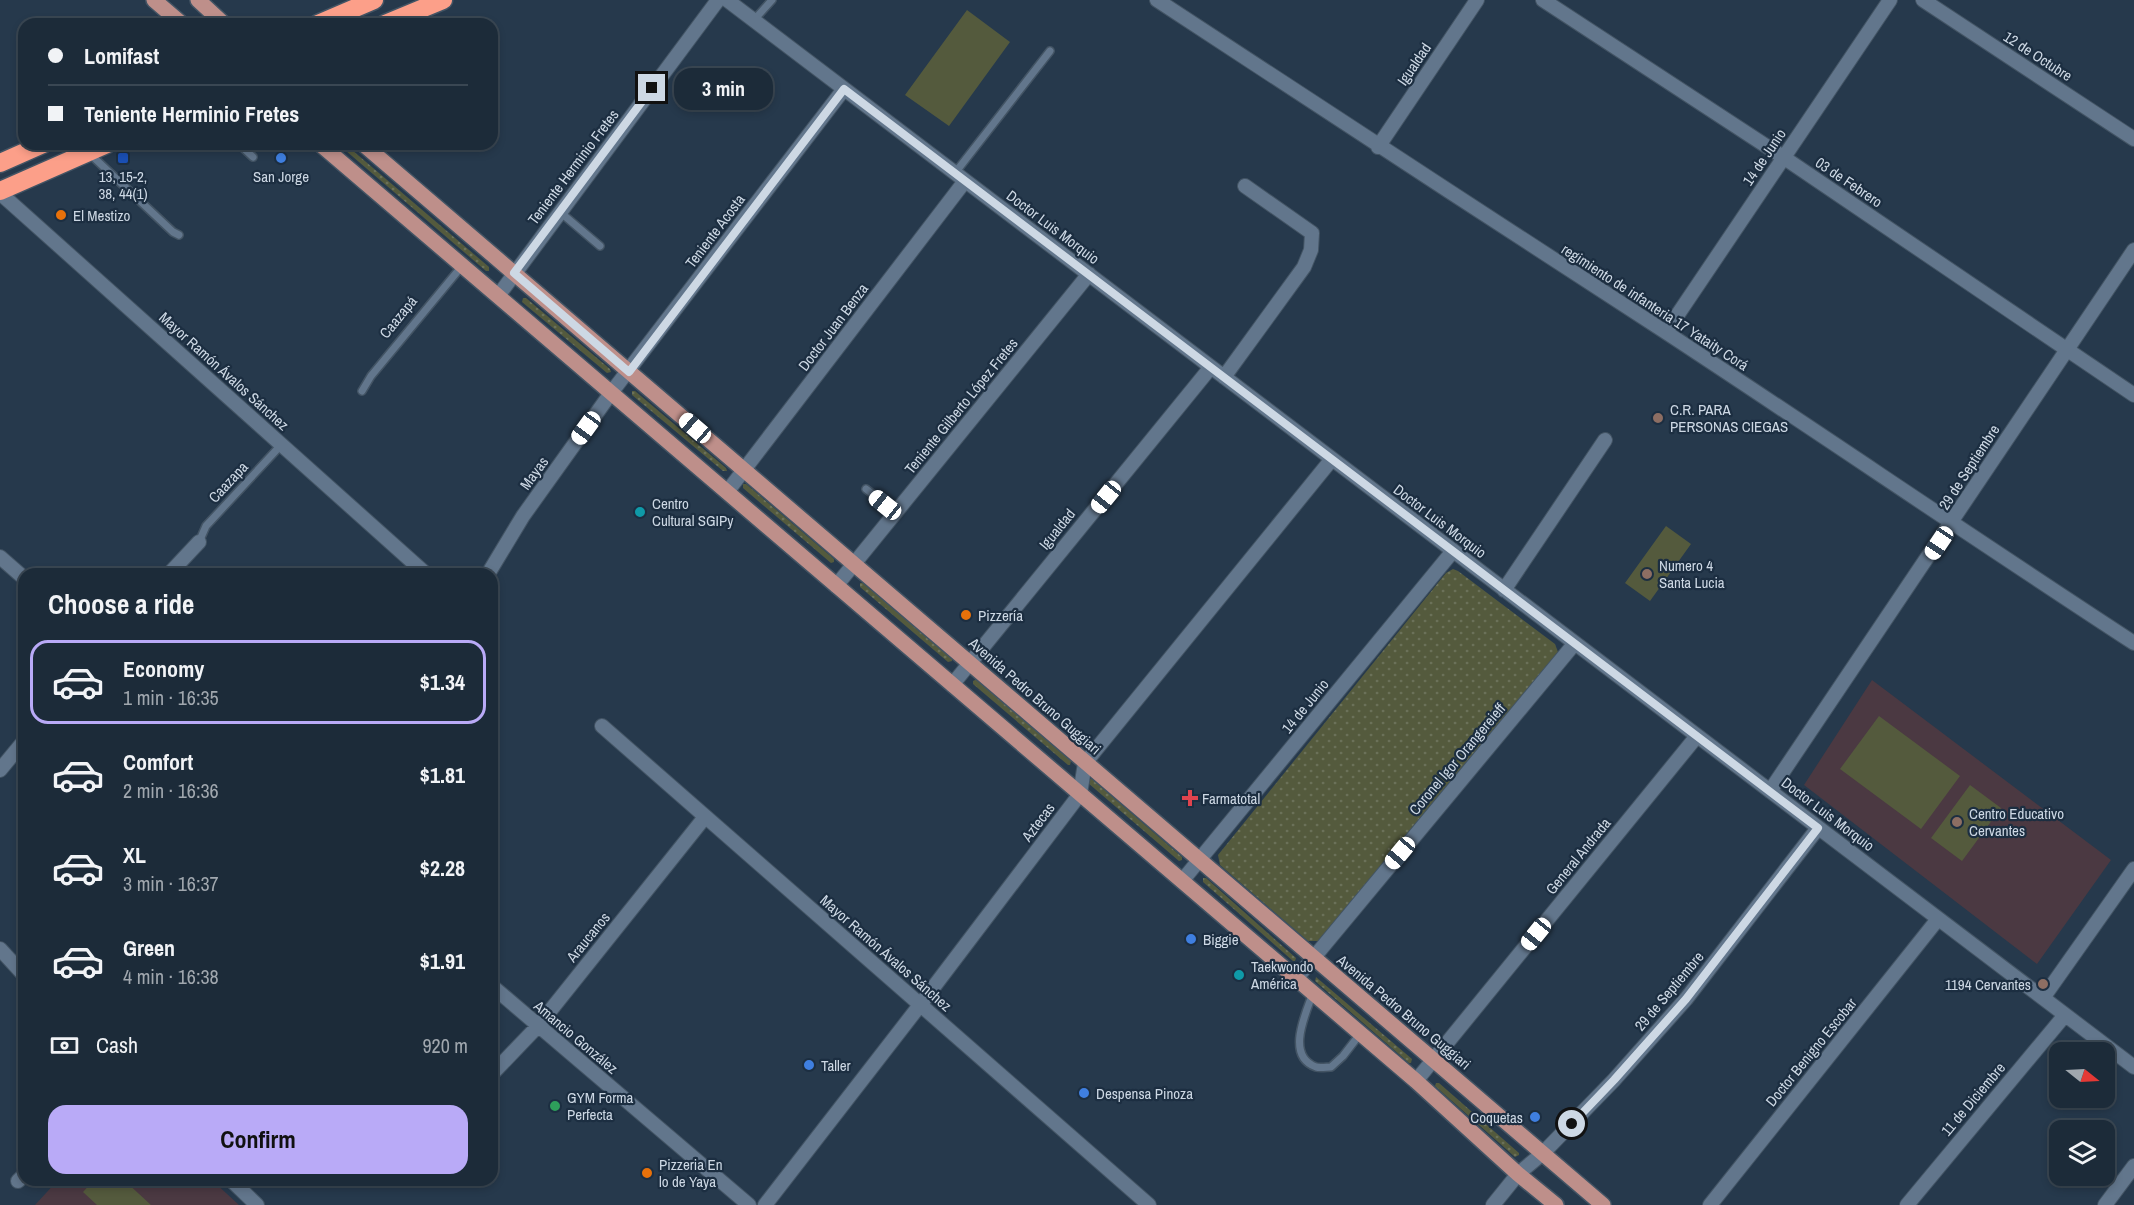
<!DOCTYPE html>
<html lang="en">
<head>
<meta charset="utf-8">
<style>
	:root { --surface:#1c2b39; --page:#253341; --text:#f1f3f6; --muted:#a0a7ae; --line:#3a4753; --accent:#b9aaf7 }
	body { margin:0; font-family:"Archivo Narrow",sans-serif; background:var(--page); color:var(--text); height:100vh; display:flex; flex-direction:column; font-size:22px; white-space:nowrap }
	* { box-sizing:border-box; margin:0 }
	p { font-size:20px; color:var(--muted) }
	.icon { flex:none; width:33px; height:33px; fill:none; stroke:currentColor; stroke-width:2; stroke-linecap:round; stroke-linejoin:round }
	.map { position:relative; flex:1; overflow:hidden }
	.details { position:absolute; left:18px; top:568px; width:480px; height:618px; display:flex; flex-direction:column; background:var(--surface); border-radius:18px; box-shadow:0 3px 9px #0003,0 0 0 2px var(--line) }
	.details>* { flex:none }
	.hud { position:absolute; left:18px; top:18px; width:480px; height:132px; border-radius:18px; box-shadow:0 3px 9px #0003,0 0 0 2px var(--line); display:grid; align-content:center; height:132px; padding:0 30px; background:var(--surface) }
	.needle { width:39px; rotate:108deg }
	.controls { position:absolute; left:2049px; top:1042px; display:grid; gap:12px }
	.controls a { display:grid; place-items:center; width:66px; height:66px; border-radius:12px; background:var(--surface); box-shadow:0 3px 9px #0003,0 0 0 2px var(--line); font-size:30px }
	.end { position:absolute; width:27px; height:27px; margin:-14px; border:8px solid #cdd8e4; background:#111; box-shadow:0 0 0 3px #111 }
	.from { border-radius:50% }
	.bubble { position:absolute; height:42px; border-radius:18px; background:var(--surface); box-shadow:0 3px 9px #0003,0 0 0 2px var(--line); font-size:20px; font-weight:700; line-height:42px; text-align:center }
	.car { position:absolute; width:18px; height:36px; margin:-18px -9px; border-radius:8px; box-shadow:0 0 4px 2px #0007; background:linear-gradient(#fff 24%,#345 0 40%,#fff 0 76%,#345 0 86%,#fff 0) }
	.hud b { display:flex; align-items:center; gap:21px; height:57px; font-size:22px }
	.hud b+b { border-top:2px solid var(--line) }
	.hud i { width:15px; height:15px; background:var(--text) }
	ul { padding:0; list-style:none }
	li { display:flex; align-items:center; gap:18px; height:84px; margin:0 12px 9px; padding:0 18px; border:3px solid transparent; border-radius:18px }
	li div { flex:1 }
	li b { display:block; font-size:22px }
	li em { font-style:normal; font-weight:700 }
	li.current { border-color:var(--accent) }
	li>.icon { width:54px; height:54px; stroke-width:1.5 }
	h2 { padding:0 30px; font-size:27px; line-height:72px }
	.pay { display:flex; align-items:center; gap:15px; height:66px; padding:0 30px; font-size:22px }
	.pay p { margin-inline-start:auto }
	.cta { display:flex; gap:12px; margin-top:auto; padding:12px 30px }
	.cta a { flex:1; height:69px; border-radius:18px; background:var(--accent); color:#111; font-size:24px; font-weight:700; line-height:69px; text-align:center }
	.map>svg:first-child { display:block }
	.education { fill:#4b3942 }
	.grass { fill:url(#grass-dots) }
	.pitch { fill:#545a3d }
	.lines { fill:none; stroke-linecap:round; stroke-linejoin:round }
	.lane-casing { stroke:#435464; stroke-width:10 }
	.street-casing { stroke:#435464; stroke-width:16 }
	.primary-casing { stroke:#435464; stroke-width:18 }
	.highway-casing { stroke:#435464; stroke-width:21 }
	.lane { stroke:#62768c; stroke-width:7 }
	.street { stroke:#62768c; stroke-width:14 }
	.primary { stroke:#be8f8a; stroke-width:15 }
	.highway { stroke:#fc9f89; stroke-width:18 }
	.route { stroke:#cdd8e4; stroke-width:8 }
	.transit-dot { fill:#1a4fb4; stroke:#1c2e41; stroke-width:2 }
	.shop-dot { fill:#3f7fe0; stroke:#1c2e41; stroke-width:2 }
	.food-dot { fill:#e8710a; stroke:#1c2e41; stroke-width:2 }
	.education-dot { fill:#8d6e63; stroke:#1c2e41; stroke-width:2 }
	.culture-dot { fill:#0f9aa8; stroke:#1c2e41; stroke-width:2 }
	.health-dot { fill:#e0444e; stroke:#1c2e41; stroke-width:2 }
	.leisure-dot { fill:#2e9e5b; stroke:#1c2e41; stroke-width:2 }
	.labels { text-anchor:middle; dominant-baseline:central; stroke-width:4.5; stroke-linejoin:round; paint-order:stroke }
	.street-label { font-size:15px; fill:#cdd8e4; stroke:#1c2e41 }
	.poi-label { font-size:15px; fill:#cdd8e4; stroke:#1c2e41; text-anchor:start }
</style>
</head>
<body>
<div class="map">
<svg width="2134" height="1205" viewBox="0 0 2134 1205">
	<defs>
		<pattern id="grass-dots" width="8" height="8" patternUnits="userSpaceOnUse" patternTransform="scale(1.5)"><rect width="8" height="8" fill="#545a3d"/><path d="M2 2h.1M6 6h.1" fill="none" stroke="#6b7159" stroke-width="1.8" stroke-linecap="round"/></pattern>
	</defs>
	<rect width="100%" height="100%" fill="#26394c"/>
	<path class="education" d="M1872 680 2111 860 2037 964 1804 785Z
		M58 1180 213 1181 239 1205H35Z"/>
	<path class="grass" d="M338 144H345L489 267V271H486Z
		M523 298H526L610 369 611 372 607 373 522 302Z
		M632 391H635L726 468 727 471H723L632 395Z
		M743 484H746L834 559V562L831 563 743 488Z
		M1453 569 1458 571 1555 644 1558 652 1320 941H1308L1220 865 1218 855 1446 573Z
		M860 583H863L952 658V661L948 662 860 587Z
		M977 679 1071 761 1070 765H1068L973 684V681Z
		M1089 779H1092L1182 857V860L1179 861 1088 783Z
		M1203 878H1206L1296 958 1295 961H1293L1203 882Z
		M1316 977 1412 1059 1411 1063H1409L1315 981Z
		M1436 1083H1439L1519 1153V1155L1515 1157 1435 1086Z"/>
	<path class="pitch" d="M967 10 1010 42 949 126 905 95Z
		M1666 526 1691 544 1650 601 1625 583Z
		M1879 716 1960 776 1921 829 1840 769Z
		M1970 785 2001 808 1962 861 1931 838Z
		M94 1180 125 1181 151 1205H97L83 1192Z"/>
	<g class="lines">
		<defs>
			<path id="lane" d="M754 20 772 0
				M239 144 253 157
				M90 154 173 232 179 235
				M955 173 1050 51
				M560 212 600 246
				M362 391 371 376 462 266
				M866 489 896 512
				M199 542 206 526 282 444
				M1313 993C1306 1013 1285 1056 1316 1067 1320 1068 1327 1067 1331 1067L1343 1056 1360 1034"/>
			<path id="street" d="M727 0 2134 1067
				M1157 0C1325 111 1495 221 1664 331 1821 434 1976 540 2134 643
				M1543 0 1783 157 2134 395
				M1923 0 2134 139
				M1378 147 1477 0
				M0 193 426 574
				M498 296 718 0
				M1666 332 1890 0
				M1224 377 1304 267 1311 250 1312 233 1245 186
				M727 492 965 181
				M0 557 24 578
				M169 574 199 542
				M488 574 523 516 611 393 844 89
				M836 586 1089 274
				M1504 590 1605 440
				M952 685 1211 367
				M602 726 1149 1205
				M0 770 24 741
				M1770 791 2134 250
				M1182 881 1453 551
				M0 949 24 975
				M1296 979 1575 643
				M492 986 749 1205
				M2043 998 2134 869
				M492 1074 538 1026 705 817
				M1416 1081 1697 736
				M231 1180 257 1205
				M18 1181 24 1175
				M765 1205 920 1005 1080 794 1085 763 1332 459
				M1493 1205 1518 1174 1543 1153 1614 1080 1686 999 1818 828
				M1710 1205 1938 919
				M1907 1205 2065 1015
				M2105 1205 2134 1166"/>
			<path id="primary" d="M154 0 182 24
				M198 0 224 24
				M320 144 1416 1081 1518 1174 1556 1205
				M363 144 1603 1205"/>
			<path id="highway" d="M318 24 374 0
				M385 24 443 0
				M0 163 43 144
				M0 191 107 144"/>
		</defs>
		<use href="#lane" class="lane-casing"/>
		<use href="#street" class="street-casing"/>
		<use href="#primary" class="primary-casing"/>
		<use href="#highway" class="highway-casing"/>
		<use href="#lane" class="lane"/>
		<use href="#street" class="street"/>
		<use href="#primary" class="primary"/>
		<use href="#highway" class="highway"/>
	</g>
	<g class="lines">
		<path class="route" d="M652 88 514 273 629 372 844 89 1818 828 1686 999 1614 1080 1572 1124"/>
	</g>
	<rect class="transit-dot" x="117" y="152" width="12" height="12" rx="3"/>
	<g class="shop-dot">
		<circle cx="281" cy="158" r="6"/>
		<circle cx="1191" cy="939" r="6"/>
		<circle cx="809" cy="1065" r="6"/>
		<circle cx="1084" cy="1093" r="6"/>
		<circle cx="1535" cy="1117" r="6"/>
	</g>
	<g class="food-dot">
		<circle cx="61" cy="215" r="6"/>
		<circle cx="966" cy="615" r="6"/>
		<circle cx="647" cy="1173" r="6"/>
	</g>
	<g class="education-dot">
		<circle cx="1658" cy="418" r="6"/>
		<circle cx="1647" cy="574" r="6"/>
		<circle cx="1957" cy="822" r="6"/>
		<circle cx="2043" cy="984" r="6"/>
	</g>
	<g class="culture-dot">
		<circle cx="640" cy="512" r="6"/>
		<circle cx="1239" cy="975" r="6"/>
	</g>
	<path class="health-dot" d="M1187 789h6v6h6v6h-6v6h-6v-6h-6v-6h6z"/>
	<circle class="leisure-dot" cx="555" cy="1106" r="6"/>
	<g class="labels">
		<g class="street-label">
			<text transform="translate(2038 56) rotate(33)">12 de Octubre</text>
			<text transform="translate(1414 64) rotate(-56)">Igualdad</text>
			<text transform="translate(1764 157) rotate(-56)">14 de Junio</text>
			<text transform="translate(573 167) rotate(-53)">Teniente Herminio Fretes</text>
			<text transform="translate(1849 182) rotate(34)">03 de Febrero</text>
			<text transform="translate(1053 227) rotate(37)">Doctor Luis Morquio</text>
			<text transform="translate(715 231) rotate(-53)">Teniente Acosta</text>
			<text transform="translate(1655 307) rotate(33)">regimiento de infanteria 17 Yataity Corá</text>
			<text transform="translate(398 317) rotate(-51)">Caazapá</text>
			<text transform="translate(833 327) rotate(-53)">Doctor Juan Benza</text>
			<text transform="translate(224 371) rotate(42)">Mayor Ramón Ávalos Sánchez</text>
			<text transform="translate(961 406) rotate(-51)">Teniente Gilberto López Fretes</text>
			<text transform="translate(1969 467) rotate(-57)">29 de Septiembre</text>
			<text transform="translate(534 473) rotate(-54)">Mayas</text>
			<text transform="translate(228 482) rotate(-47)">Caazapa</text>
			<text transform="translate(1440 521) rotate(37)">Doctor Luis Morquio</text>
			<text transform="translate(1057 529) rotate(-51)">Igualdad</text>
			<text transform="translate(1035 696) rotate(41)">Avenida Pedro Bruno Guggiari</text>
			<text transform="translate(1305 706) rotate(-51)">14 de Junio</text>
			<text transform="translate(1457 759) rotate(-50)">Coronel Igor Orangereieff</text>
			<text transform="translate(1828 814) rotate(37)">Doctor Luis Morquio</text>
			<text transform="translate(1038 822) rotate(-53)">Aztecas</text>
			<text transform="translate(1578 856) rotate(-51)">General Andrada</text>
			<text transform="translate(588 937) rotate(-51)">Araucanos</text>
			<text transform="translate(886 953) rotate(41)">Mayor Ramón Ávalos Sánchez</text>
			<text transform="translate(1669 991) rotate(-50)">29 de Septiembre</text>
			<text transform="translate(1404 1012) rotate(40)">Avenida Pedro Bruno Guggiari</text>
			<text transform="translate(576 1037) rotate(40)">Amancio González</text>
			<text transform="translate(1811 1052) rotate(-51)">Doctor Benigno Escobar</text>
			<text transform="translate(1973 1099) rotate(-50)">11 de Diciembre</text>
		</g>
		<g class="poi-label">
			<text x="123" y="176" text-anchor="middle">13, 15-2,<tspan x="123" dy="17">38, 44(1)</tspan></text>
			<text x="281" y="176" text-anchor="middle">San Jorge</text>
			<text x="73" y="215">El Mestizo</text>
			<text x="1670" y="409">C.R. PARA<tspan x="1670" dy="17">PERSONAS CIEGAS</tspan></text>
			<text x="652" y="503">Centro<tspan x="652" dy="17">Cultural SGIPy</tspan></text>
			<text x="1659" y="565">Numero 4<tspan x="1659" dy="17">Santa Lucia</tspan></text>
			<text x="978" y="615">Pizzería</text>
			<text x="1202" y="798">Farmatotal</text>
			<text x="1969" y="813">Centro Educativo<tspan x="1969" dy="17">Cervantes</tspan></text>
			<text x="1203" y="939">Biggie</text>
			<text x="1251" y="966">Taekwondo<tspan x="1251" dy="17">América</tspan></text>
			<text x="2031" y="984" text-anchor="end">1194 Cervantes</text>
			<text x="821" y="1065">Taller</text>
			<text x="1096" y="1093">Despensa Pinoza</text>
			<text x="567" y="1097">GYM Forma<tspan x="567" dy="17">Perfecta</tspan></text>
			<text x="1523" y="1117" text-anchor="end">Coquetas</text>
			<text x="659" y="1164">Pizzeria En<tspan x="659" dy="17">lo de Yaya</tspan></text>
		</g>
	</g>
</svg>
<div class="controls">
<a><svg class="needle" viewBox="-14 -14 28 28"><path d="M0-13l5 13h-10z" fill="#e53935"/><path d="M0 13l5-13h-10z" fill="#a0a7ae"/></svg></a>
<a><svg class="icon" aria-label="layers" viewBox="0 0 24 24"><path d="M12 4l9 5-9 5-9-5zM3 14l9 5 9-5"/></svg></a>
</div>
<i class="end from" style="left:1572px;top:1124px"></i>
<i class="end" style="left:652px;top:88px"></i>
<div class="bubble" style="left:674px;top:68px;width:99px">3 min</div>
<i class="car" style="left:586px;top:428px;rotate:216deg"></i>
<i class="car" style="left:695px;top:428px;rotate:311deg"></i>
<i class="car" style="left:1106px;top:497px;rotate:219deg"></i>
<i class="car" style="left:885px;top:505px;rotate:309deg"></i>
<i class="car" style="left:1939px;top:543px;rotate:214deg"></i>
<i class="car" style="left:1400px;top:853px;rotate:220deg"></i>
<i class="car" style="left:1536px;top:934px;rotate:219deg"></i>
<div class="hud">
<b><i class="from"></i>Lomifast</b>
<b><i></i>Teniente Herminio Fretes</b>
</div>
<section class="details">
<h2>Choose a ride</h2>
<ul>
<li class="current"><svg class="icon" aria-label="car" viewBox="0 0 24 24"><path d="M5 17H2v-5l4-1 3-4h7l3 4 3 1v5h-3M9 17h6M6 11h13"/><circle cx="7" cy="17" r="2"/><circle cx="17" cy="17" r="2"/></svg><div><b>Economy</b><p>1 min · 16:35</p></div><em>$1.34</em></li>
<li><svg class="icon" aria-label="car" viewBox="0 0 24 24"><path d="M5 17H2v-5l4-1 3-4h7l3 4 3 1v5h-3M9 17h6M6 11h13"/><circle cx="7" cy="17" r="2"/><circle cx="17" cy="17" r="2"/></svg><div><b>Comfort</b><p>2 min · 16:36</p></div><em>$1.81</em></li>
<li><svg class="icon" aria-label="car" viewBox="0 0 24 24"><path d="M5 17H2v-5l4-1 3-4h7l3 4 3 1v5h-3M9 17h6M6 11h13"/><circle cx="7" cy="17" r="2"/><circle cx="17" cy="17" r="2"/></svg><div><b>XL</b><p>3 min · 16:37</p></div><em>$2.28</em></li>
<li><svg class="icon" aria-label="car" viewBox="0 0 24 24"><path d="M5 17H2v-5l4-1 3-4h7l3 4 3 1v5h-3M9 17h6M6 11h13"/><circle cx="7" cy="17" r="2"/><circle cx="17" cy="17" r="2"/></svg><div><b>Green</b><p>4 min · 16:38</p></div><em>$1.91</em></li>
</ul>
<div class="pay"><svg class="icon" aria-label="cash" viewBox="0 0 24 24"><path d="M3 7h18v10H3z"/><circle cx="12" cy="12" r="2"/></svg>Cash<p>920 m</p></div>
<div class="cta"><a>Confirm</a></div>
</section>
</div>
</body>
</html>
